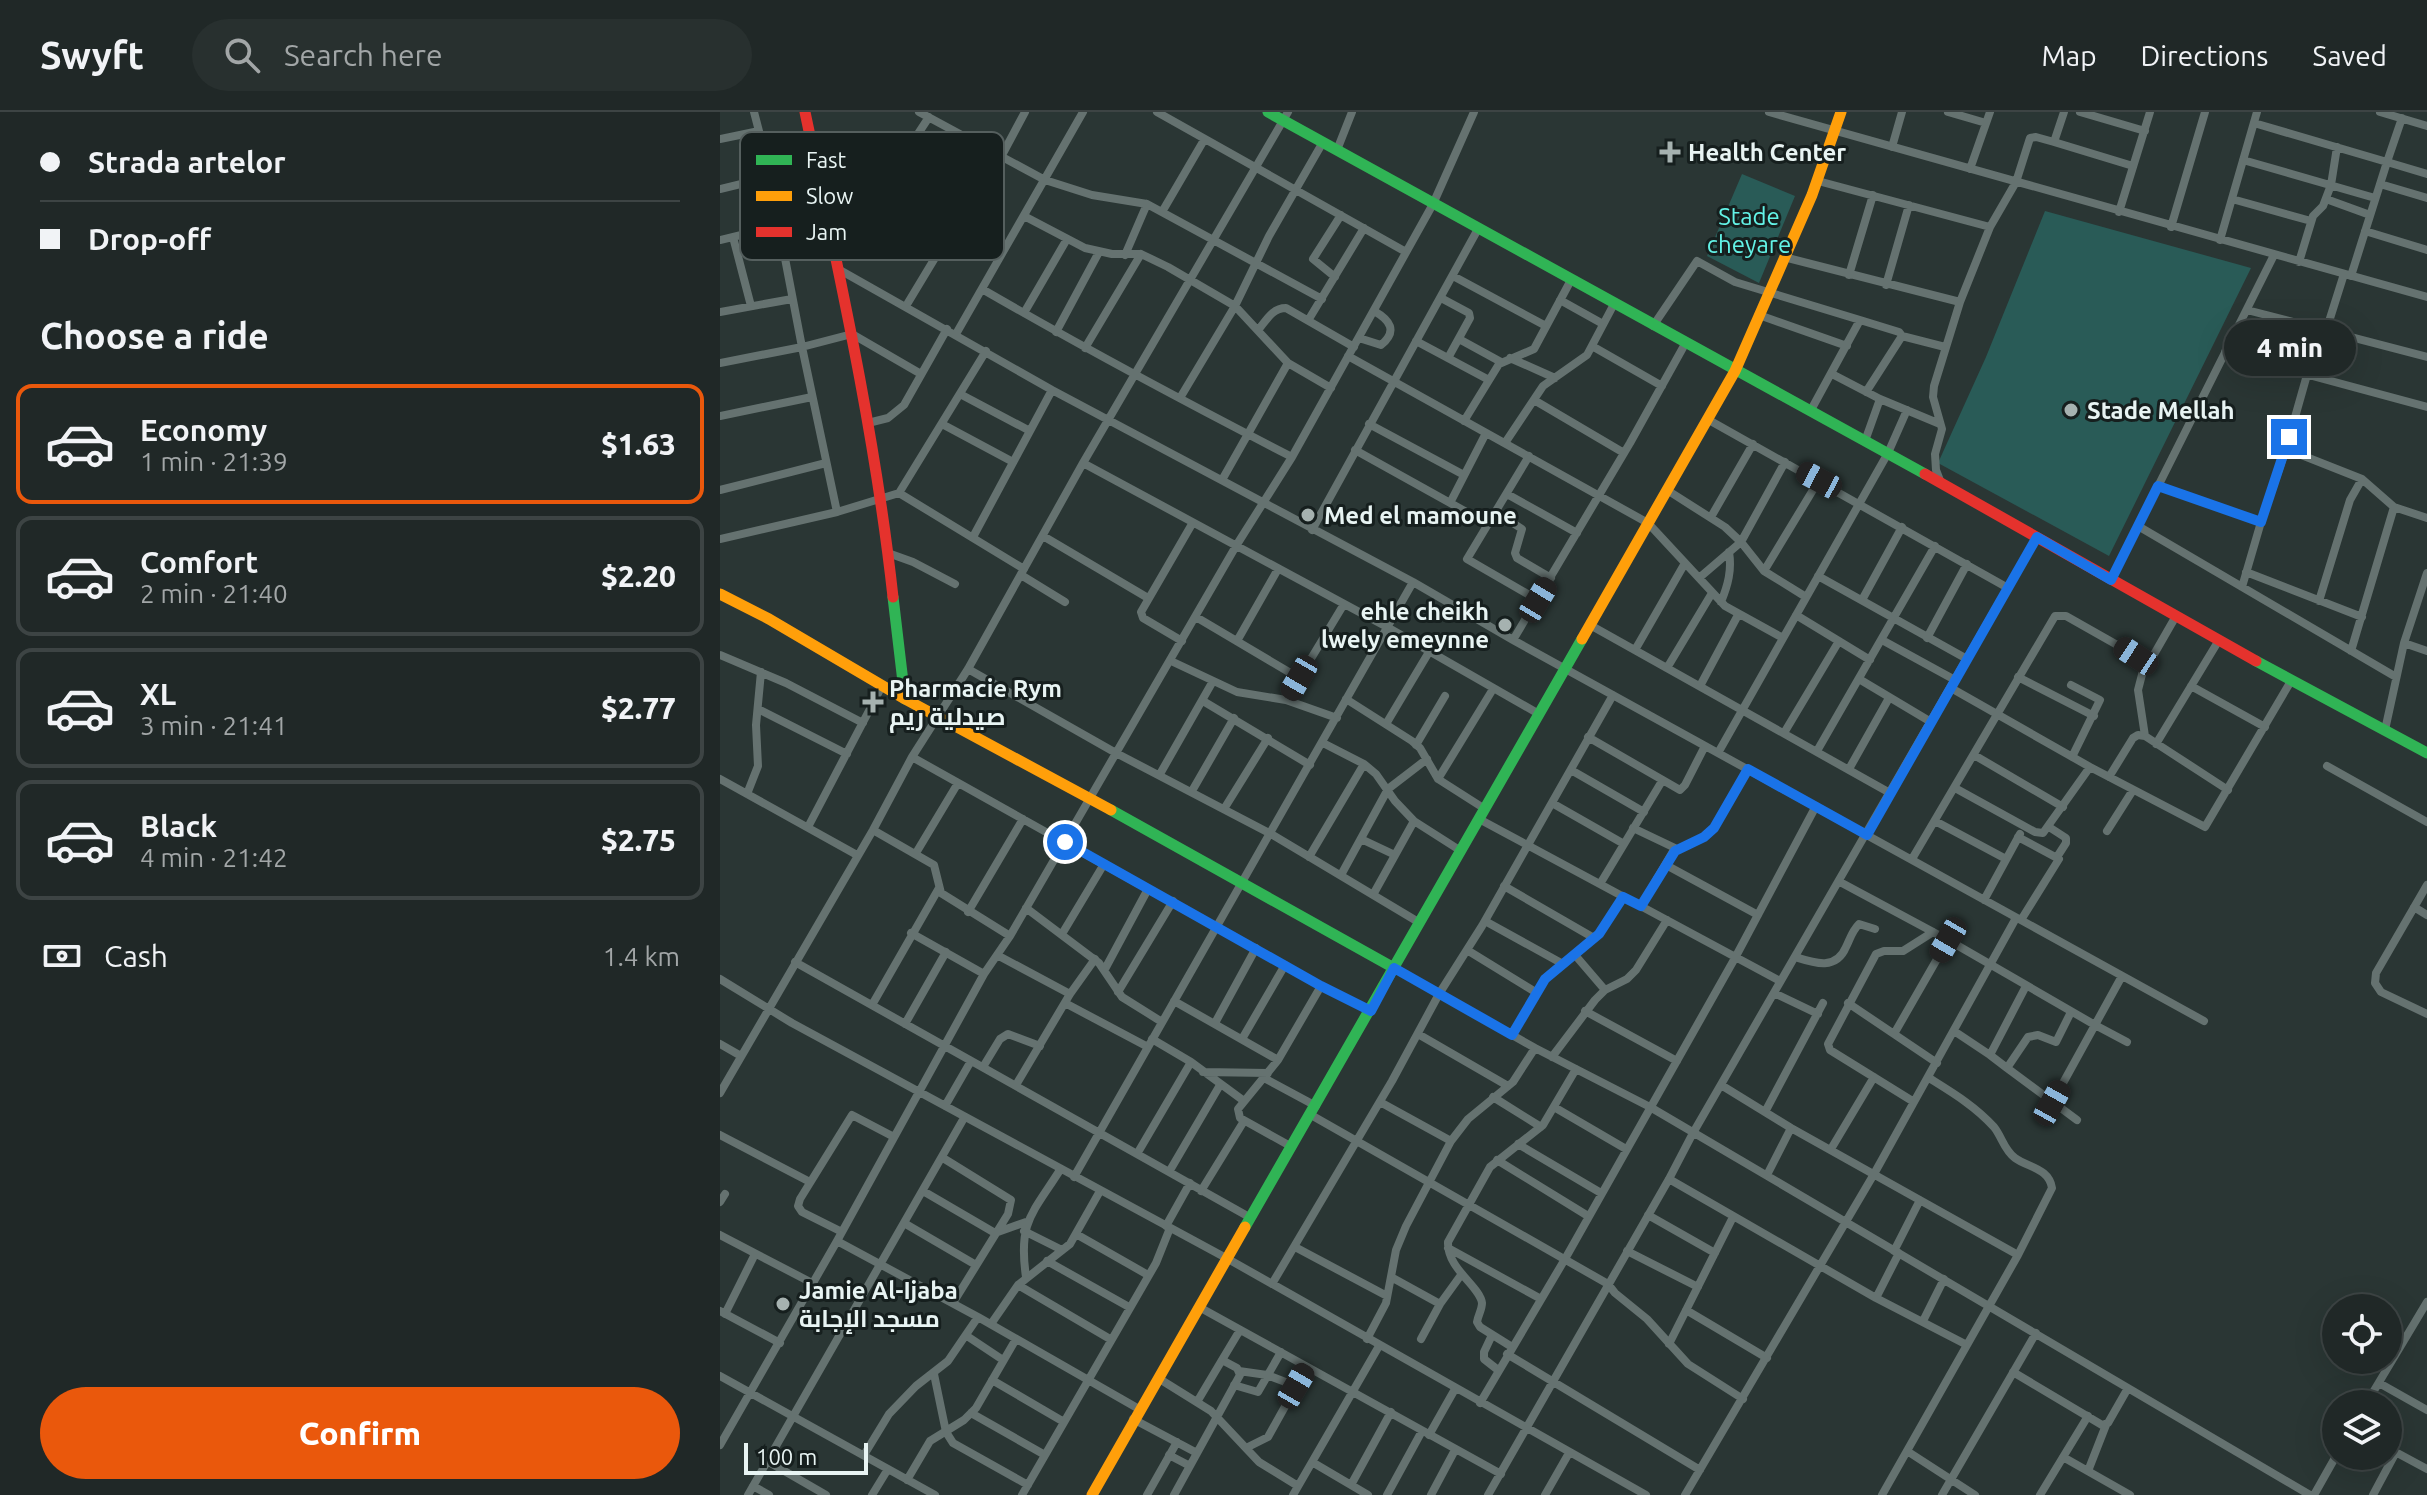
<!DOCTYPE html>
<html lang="en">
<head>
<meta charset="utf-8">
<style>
	:root { --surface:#202827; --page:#28302f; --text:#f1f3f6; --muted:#a2a6a7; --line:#3d4444; --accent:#ea580c }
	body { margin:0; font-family:Ubuntu,Cairo,sans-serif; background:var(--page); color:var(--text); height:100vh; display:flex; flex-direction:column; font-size:30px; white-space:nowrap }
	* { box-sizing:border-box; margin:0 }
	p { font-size:26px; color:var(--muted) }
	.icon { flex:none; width:44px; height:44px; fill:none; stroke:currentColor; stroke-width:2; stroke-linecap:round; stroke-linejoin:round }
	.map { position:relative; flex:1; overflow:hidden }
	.panel { display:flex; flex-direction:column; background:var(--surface); width:720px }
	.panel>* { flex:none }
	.hud { display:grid; align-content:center; height:176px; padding:0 40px; background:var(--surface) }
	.fabs { position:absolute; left:1602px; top:1182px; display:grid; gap:16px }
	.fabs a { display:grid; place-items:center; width:80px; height:80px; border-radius:50%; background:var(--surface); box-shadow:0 8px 32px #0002,0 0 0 2px var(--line); font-size:40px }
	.scale { position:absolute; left:24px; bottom:20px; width:124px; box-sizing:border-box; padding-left:8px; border:4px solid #e8f4f3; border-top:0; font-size:22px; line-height:28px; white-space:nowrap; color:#e8f4f3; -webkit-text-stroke:6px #161f1e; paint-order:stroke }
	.end { position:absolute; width:36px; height:36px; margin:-18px; border:10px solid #1a73e8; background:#fff; box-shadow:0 0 0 4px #fff }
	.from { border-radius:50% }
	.bubble { position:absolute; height:56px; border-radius:28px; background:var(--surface); box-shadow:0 8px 32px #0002,0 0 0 2px var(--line); font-size:26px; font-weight:800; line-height:56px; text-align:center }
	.car { position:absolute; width:24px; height:48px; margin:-24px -12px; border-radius:10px; box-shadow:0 0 6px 2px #0007; background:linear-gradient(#222 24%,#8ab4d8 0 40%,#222 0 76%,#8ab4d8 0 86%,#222 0) }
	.hud b { display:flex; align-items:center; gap:28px; height:76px; font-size:30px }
	.hud b+b { border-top:2px solid var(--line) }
	.hud i { width:20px; height:20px; background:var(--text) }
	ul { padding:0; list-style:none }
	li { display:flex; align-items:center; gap:24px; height:120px; margin:0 16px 12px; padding:0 24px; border:4px solid var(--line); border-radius:16px }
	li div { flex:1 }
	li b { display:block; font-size:30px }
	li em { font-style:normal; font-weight:800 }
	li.current { border-color:var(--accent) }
	li>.icon { width:72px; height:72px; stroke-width:1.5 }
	h2 { padding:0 40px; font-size:36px; line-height:96px }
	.pay { display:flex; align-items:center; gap:20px; height:88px; padding:0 40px; font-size:30px }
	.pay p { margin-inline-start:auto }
	.button { display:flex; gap:16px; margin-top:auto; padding:16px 40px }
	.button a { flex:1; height:92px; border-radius:48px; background:var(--accent); color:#fff; font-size:32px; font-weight:800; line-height:92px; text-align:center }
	header { display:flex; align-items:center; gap:48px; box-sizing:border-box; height:112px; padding:0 40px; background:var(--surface); border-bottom:2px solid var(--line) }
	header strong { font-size:38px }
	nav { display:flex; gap:44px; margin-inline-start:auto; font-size:28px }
	.search { width:560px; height:72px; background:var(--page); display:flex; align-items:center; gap:20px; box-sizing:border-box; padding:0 28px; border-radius:44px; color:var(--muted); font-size:30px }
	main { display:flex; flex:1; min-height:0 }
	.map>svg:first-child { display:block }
	.green { fill:#295b57 }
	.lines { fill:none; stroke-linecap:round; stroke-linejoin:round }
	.street { stroke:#657270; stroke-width:8 }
	.fast { stroke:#30b455; stroke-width:11 }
	.slow { stroke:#ff9f0a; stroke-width:11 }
	.jam { stroke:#e5322d; stroke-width:11 }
	.route { stroke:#1a73e8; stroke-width:10 }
	.poi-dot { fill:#a6b2b0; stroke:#161f1e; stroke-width:3 }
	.labels { text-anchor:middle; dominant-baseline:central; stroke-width:6; stroke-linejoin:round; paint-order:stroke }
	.poi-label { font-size:24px; font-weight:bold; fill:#e8f4f3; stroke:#161f1e; text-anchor:start }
	.park-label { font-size:24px; fill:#63f3e7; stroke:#161f1e }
	.key { fill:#161f1e; stroke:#555f5e; stroke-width:2 }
	.key-label { font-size:22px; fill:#e8f4f3 }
</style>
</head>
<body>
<header>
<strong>Swyft</strong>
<div class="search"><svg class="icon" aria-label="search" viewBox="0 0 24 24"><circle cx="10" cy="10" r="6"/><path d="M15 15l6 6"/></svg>Search here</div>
<nav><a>Map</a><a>Directions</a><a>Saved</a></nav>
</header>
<main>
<section class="panel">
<div class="hud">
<b><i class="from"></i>Strada artelor</b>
<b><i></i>Drop-off</b>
</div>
<h2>Choose a ride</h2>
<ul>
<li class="current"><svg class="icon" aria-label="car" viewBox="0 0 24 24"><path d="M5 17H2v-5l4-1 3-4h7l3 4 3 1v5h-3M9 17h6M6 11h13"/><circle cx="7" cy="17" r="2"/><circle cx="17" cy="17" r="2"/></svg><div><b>Economy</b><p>1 min · 21:39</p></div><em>$1.63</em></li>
<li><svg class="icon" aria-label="car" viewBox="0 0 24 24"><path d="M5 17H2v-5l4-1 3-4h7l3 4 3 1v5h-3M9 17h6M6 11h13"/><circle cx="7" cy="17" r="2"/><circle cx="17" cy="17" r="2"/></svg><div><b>Comfort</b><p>2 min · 21:40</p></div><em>$2.20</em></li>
<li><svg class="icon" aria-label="car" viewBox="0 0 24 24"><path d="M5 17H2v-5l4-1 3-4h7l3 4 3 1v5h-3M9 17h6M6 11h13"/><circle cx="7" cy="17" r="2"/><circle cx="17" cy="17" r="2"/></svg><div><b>XL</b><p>3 min · 21:41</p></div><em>$2.77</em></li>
<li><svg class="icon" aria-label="car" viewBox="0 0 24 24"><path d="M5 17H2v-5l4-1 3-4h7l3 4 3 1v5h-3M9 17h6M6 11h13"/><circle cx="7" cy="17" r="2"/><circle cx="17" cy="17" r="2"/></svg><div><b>Black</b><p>4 min · 21:42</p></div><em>$2.75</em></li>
</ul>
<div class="pay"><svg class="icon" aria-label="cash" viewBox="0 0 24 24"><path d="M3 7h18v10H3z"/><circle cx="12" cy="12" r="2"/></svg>Cash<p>1.4 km</p></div>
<div class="button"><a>Confirm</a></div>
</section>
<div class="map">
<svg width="1707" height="1383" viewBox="0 0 1707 1383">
	<rect width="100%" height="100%" fill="#2a3634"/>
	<path class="green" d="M1022 62 1075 84 1039 171 987 144Z
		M1325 99 1531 156 1389 444 1218 351 1266 245Z"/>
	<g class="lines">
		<path class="street" d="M34 0 45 42 82 235 117 400
			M199 0 325 68 372 83 427 92 602 187
			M437 0 686 140
			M1049 0 1707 185
			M1228 0 1266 11
			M1344 0 1334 30 1413 54
			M1360 0 1425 19
			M1660 0 1707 14
			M1682 6 1667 50 1707 62
			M1534 11 1667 50 1631 164
			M0 27 39 19
			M1172 35 1182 0
			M617 38 632 0
			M281 45 305 0
			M181 48 249 88
			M1523 48 1655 86
			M1250 57 1270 0
			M1098 69 1270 115
			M1660 72 1707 86
			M0 77 96 54
			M1512 87 1591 109
			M1606 87 1650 103
			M442 100 484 28
			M1399 100 1430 0
			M304 104 365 136 392 142H421L448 155 515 194 568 251 611 276
			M1451 115 1485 0
			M1645 119 1707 138
			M13 125 31 194
			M0 128 58 114
			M1500 128 1537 0
			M405 143 427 92
			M1064 145 1240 190
			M116 147 209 5
			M1579 150 1593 104 1603 94 1611 73 1617 35
			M118 157 332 278 693 470 793 528 1484 909
			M1129 163 1153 83
			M733 164 826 214
			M615 165 593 147 621 103
			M1166 173 1189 93
			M262 177C364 236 467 291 572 345
			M721 186 749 201 750 206 728 246
			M840 188 883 212
			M186 194 277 43
			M1527 198 1707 245
			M0 200 72 187
			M304 201 347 127
			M1039 203 1127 234
			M589 207 644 116
			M933 214 977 149 1015 170 1140 208
			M539 217C547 207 553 196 566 196L634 235
			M1600 217 1566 337 1642 367 1674 395 1707 406
			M1606 219 1624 162
			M336 220 379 140
			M236 222 363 0
			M1182 224 1225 235
			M639 226 661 233C678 219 670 208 654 199
			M739 227 781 250
			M696 229 769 268
			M872 234 942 274
			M365 236 421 142
			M1505 240 1586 258
			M628 244 928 411 1005 494 1063 526
			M790 246 835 266
			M0 251 82 235 132 222 201 262
			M1112 262 1160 287 1220 312
			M1585 262 1707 295
			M240 282 310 319
			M460 286 515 194 549 124 603 30
			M814 288 904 341
			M1091 298 1140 208 1179 220 1182 224 1146 280
			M0 304 92 285
			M987 307 1288 476
			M744 309 779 252 814 237 851 168
			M148 311 168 306 184 293 227 217
			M222 312 293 350
			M649 312 744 363
			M1145 329 1160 287
			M785 331 823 274 867 243 894 192
			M635 338 768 412
			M809 344 747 447 818 488
			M363 351 667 515 819 602
			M502 368 568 251
			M1221 371 1216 358 1215 342 1222 317 1213 285 1214 274 1240 190 1270 115 1296 70 1310 26 1316 25 1334 30
			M1438 374 1541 410 1522 475
			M0 378 106 351
			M947 378 1005 415 1021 430 1044 459 1086 485
			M179 381 304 457
			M787 382 857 421
			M730 391 766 321
			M776 400 802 417 795 441 797 446 831 466
			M991 405 1033 332
			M1541 410 1566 337
			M1418 414 1676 565
			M592 418 758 117
			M323 424 428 486
			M253 425 332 278
			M0 427 117 400 179 381 266 239
			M168 441 193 450 235 472
			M1044 459 1099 368
			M1526 460 1642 505
			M301 463 345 490
			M1098 464 1247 547
			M979 466 1021 430 1065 350
			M1391 468 1554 143
			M1142 488 1182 415
			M1599 489 1630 388 1642 367
			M1001 490C1008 473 1012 458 1009 440
			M1076 503 1150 548
			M476 505 579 566
			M870 513 1170 681
			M1207 526 1247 452
			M793 528 910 331 965 232
			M1162 528 1235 568
			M462 529 423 506 421 500 472 412
			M517 529 558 457
			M1684 531 1707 539
			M915 538 965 451
			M1631 539 1674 395
			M0 543 66 571 143 611
			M451 549 517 580 566 588 617 606
			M947 556 992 481
			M248 557 396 641 551 722 700 811
			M1298 565 1374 604
			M1139 567 1211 610
			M1351 573 1380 588 1352 645
			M980 574 1018 503
			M1471 574 1545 615
			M1231 576 1370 655 1485 715 1571 569
			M626 587 692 629 700 636 718 667 765 697
			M566 588 624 492
			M483 589 590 653
			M38 597 127 642
			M666 612 709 540
			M1665 618 1684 531 1707 461
			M1064 621 1119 529
			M1425 624 1418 578 1425 551
			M868 625 960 678 965 673 985 634
			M603 631 644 652 656 662 675 689 694 709 741 739
			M1436 632 1499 528
			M696 633 725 584
			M1097 639 1215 434
			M998 641 1168 341 1187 298
			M1254 643 1343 695
			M192 645 601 874 651 899
			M1607 654 1707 710
			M1129 657 1169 586
			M851 658 924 700
			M440 662 493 569
			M1389 665 1413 626 1418 623 1425 624 1508 678
			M0 667 137 743
			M718 667 773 577
			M1235 676 1315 720 1323 721 1370 655
			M472 679 514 606
			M27 682 38 654 36 613 41 560
			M832 691 904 732
			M504 697 548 626
			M759 707 1060 869
			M1215 709 1286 747
			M88 715 162 574
			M1329 715 1346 726V731L1337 745
			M913 716 955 736 921 794
			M153 718 214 753 221 781 290 824
			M1387 719 1413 678
			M1298 725 1339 747 1301 808
			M641 727 675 743
			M955 739 984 725 994 716 1028 657
			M196 741 238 671
			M589 745 644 652
			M1192 747 1335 504H1346L1429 551 1456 504
			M946 753 1038 803
			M621 763 668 677 707 647
			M1120 770 1228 828 1375 913 1402 864
			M880 772 942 669
			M1707 773 1656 861 1655 871 1661 880 1707 902
			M784 774 874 826
			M654 781 694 709
			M1264 788 1300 722
			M1694 795 1707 803
			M306 796 379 851 402 885 442 910
			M248 800 303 707
			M765 809 843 852
			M191 821 264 862
			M342 822 384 752
			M747 838 817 881
			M277 843 350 882
			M855 843 885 878
			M1075 845C1094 851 1116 859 1126 835 1130 827 1132 819 1139 812L1155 817
			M75 850 531 1106
			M674 856 815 936 930 995 1590 1383
			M385 857 428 777
			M0 867 72 911 508 1147 926 1383
			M398 880 453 789
			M1054 881 1098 902
			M454 889 558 948
			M345 891 428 935
			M1128 891 1217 951
			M152 893 219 776
			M865 899 957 949
			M495 911 536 836
			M185 912 226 840
			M1234 919 1270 943 1306 874
			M698 922 788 974
			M1174 922 1228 828
			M792 923 825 867 879 822 903 785
			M432 927 471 950 524 989
			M522 927 565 853
			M0 932 21 944
			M1270 943 1287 956 1308 925 1318 923 1336 930 1351 900
			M832 945 875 888 885 878 907 867 916 858 947 808
			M263 955 280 927 288 922 320 934
			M1287 956 1357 1008
			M483 960 548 961
			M544 966 596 994
			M1209 966C1233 981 1255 994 1274 1015 1282 1025 1284 1038 1295 1046 1309 1056 1329 1056 1332 1076L1298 1143
			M296 973 350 882 375 847
			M1001 973 1071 1016 1298 1143 1162 1383
			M0 981 153 718 192 645 248 557 363 351 568 0
			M773 985 821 1015
			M660 990 731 1029
			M1194 990 1110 938 1108 932 1156 842 1164 839H1183L1213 820
			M1332 991 1375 913 1407 930
			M225 994 251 949
			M834 995 906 1037
			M1045 1000 1103 891
			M591 1003 888 1172 895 1181 927 1207 968 1252 1023 1287
			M0 1023 90 1070
			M798 1032 881 1081
			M572 1035 520 1006 518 997 558 948 601 874
			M1111 1037 1154 965
			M417 1042 471 950
			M223 1046 291 1088 288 1102 233 1191
			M777 1048 868 1104
			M449 1060 500 973
			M1047 1063 1071 1016
			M354 1065 693 470
			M949 1067 1156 1186 1247 1233
			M203 1079 275 1121 306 1110
			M481 1079 524 1009
			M0 1090 5 1082
			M928 1103 995 1141
			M184 1111 256 1153
			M446 1114 470 1071
			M304 1119 342 1138
			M122 1120 82 1100 78 1094 80 1087 132 1003 174 1025
			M356 1122 428 1163
			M0 1123 94 1172
			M117 1129 258 1205 419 1297
			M575 1135 667 1184
			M728 1136 821 1187
			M907 1139 978 1175
			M1174 1139 1200 1088
			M327 1149 409 1195
			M306 1165C298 1110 312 1102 340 1058
			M671 1165 720 1192
			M552 1172 672 969 719 882 762 814 893 583
			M298 1173 390 1227
			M1156 1186 1179 1141
			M479 1195 781 1362
			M966 1198 1047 1246
			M0 1199 60 1231
			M5 1202 35 1142
			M1203 1209 1224 1167
			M271 1212 298 1173 350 1132 380 1079
			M772 1223 764 1240V1247L778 1258
			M247 1224 283 1248
			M647 1227 666 1191 676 1138 686 1114 731 1029 748 1007 793 970 815 936
			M701 1227 720 1192 741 1163
			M949 1232 1013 1105
			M792 1235 760 1215 757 1210C758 1203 762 1198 762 1191 760 1174 727 1157 728 1130L770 1055 823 1013 856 957
			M787 1242 980 1358
			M519 1259 547 1263 576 1274
			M1293 1260 1382 1313 1388 1311 1408 1276
			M214 1262 226 1320 233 1331 308 1373
			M0 1264 215 1383
			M438 1266 491 1299 539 1350 578 1374
			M272 1268 344 1310
			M1659 1271 1707 1298
			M514 1273 538 1280 561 1240
			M477 1290 502 1248
			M760 1291 845 1147 1015 846 1096 694
			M1646 1292 1707 1190
			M251 1301 325 1343
			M413 1307 477 1341
			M709 1323 735 1277
			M0 1333 117 1129 264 862 290 824 516 434 572 345 713 92 754 0
			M526 1336 548 1325 587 1255
			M1668 1336 1707 1357
			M1187 1339 1255 1383
			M144 1343 169 1302 196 1274 228 1249 258 1205
			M449 1343 470 1354
			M1343 1345 1410 1383
			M47 1349 106 1383
			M592 1350 648 1383
			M1368 1359 1386 1313
			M187 1368 210 1329 244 1308 256 1296 296 1227
			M631 1373 671 1300
			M33 1374 49 1383
			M28 1383 244 1006
			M152 1383 168 1357
			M302 1383 436 1151 450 1116
			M427 1383 457 1330
			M454 1383 520 1263 517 1256 502 1248 520 1218
			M573 1383 659 1234
			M667 1383 702 1319
			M711 1383 735 1338
			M768 1383 949 1067 973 1021 1317 425
			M825 1383 849 1341
			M965 1383 1154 1062 1296 806
			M1222 1383 1316 1221
			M1320 1383 1368 1304
			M1594 1383 1616 1344
			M1653 1383 1676 1340"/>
		<path class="fast" d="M548 0 1205 362
			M173 485 185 587
			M1536 549 1707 641
			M391 698 674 856
			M525 1115 862 527"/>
		<path class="slow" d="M0 482 49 507 185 587 391 698
			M862 527 1015 259 1092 83 1121 0
			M372 1383 525 1115"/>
		<path class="jam" d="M85 0C119 161 155 321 173 485
			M1205 362 1536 549"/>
	</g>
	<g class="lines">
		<path class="route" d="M345 730 601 874 651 899 674 856 792 923 825 867 879 822 903 785 921 794 955 739 984 725 994 716 1028 657 1147 723 1317 425 1391 468 1438 374 1541 410 1569 325"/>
	</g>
	<g class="poi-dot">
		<path d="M946 28h8v8h8v8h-8v8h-8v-8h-8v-8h8z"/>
		<circle cx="1351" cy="298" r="8"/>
		<circle cx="588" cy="403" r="8"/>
		<circle cx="785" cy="513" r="8"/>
		<path d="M149 578h8v8h8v8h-8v8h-8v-8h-8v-8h8z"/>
		<circle cx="63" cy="1192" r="8"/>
	</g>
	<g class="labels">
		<g class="poi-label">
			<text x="968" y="40">Health Center</text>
			<text x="1367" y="298">Stade Mellah</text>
			<text x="604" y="403">Med el mamoune</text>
			<text x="769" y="499" text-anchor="end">ehle cheikh<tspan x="769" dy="28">lwely emeynne</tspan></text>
			<text x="169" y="576">Pharmacie Rym<tspan x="169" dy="28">صيدلية ريم</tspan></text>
			<text x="79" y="1178">Jamie Al-Ijaba<tspan x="79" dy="28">مسجد الإجابة</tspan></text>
		</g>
		<g class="park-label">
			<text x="1029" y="104">Stade<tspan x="1029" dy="28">cheyare</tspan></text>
		</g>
	</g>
	<rect x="20" y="20" width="264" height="128" rx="12" class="key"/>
	<rect x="36" y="43" width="36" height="10" fill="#30b455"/>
	<rect x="36" y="79" width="36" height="10" fill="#ff9f0a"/>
	<rect x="36" y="115" width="36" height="10" fill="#e5322d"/>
	<g class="key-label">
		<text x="86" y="56">Fast</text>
		<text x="86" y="92">Slow</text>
		<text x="86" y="128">Jam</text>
	</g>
</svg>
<div class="fabs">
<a><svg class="icon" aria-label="locate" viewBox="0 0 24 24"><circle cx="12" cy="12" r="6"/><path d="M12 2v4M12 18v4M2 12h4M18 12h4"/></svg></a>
<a><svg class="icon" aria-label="layers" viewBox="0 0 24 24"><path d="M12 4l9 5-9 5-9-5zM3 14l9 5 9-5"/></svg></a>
</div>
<div class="scale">100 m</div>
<i class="end from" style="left:345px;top:730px"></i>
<i class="end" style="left:1569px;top:325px"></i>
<div class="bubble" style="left:1504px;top:208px;width:132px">4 min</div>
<i class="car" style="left:1099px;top:368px;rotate:298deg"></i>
<i class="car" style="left:818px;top:488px;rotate:31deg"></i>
<i class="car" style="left:1416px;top:544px;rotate:303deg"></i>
<i class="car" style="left:579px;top:566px;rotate:210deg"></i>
<i class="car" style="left:1228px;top:828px;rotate:210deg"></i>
<i class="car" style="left:1332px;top:991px;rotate:29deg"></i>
<i class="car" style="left:576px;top:1274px;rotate:30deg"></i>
</div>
</main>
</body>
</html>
